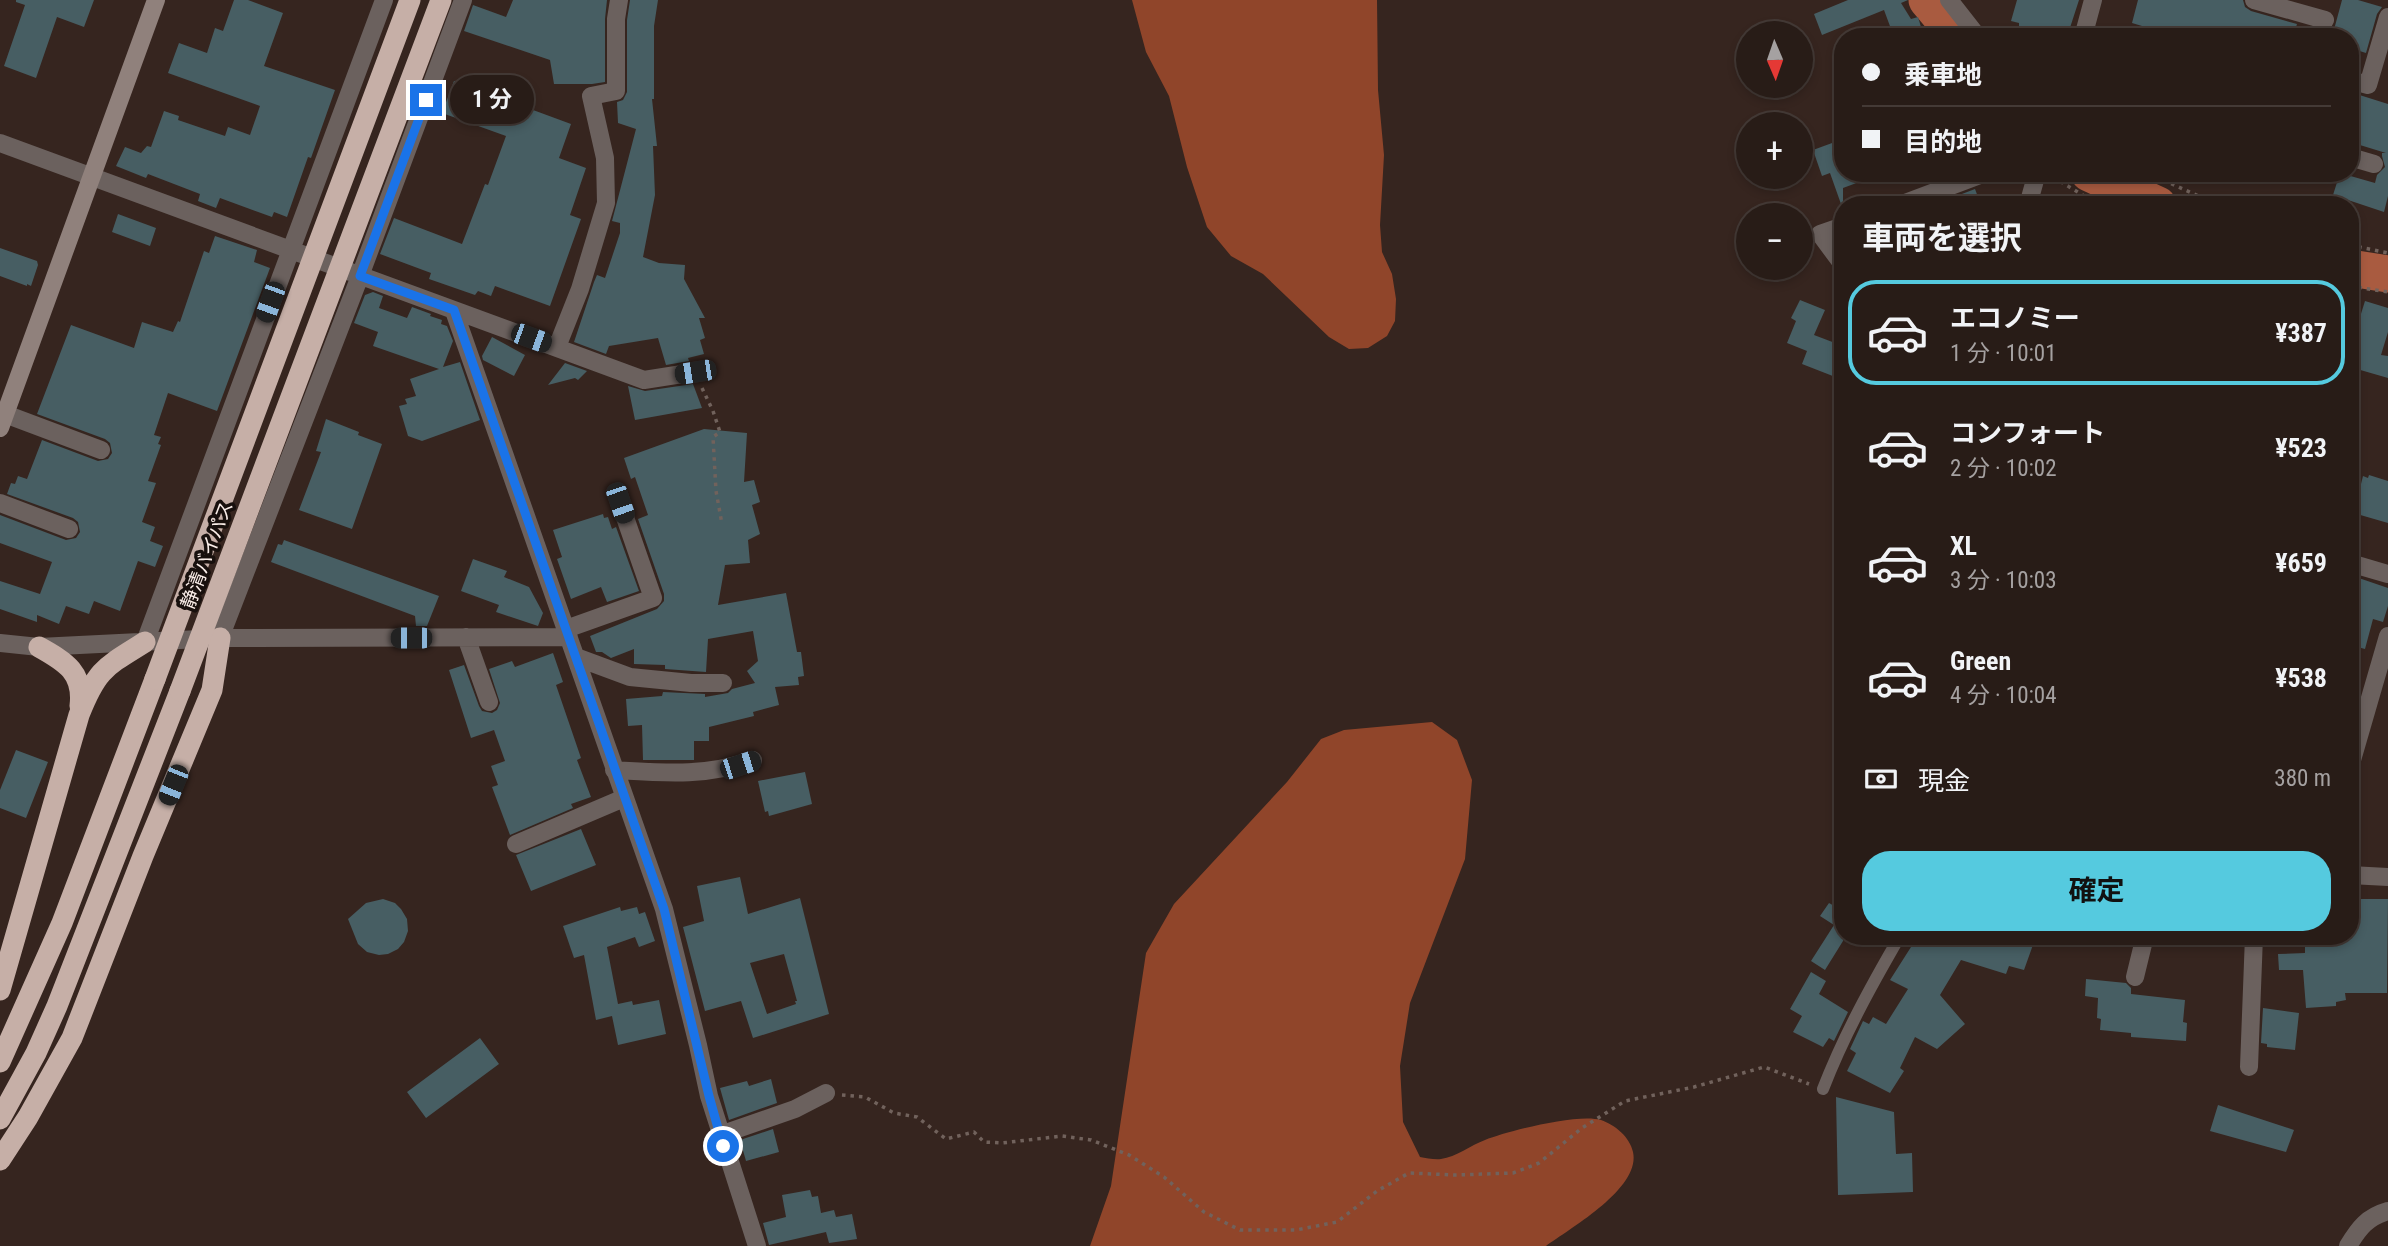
<!DOCTYPE html>
<html lang="ja">
<head>
<meta charset="utf-8">
<style>
	:root { --surface:#281c17; --page:#342924; --text:#f1f3f6; --muted:#a5a1a1; --line:#443a36; --accent:#55cadf }
	body { margin:0; font-family:"Roboto Condensed","Noto Sans JP",sans-serif; background:var(--page); color:var(--text); height:100vh; display:flex; flex-direction:column; font-size:26px; white-space:nowrap }
	* { box-sizing:border-box; margin:0 }
	p { font-size:23px; color:var(--muted) }
	.icon { flex:none; width:38px; height:38px; fill:none; stroke:currentColor; stroke-width:2; stroke-linecap:round; stroke-linejoin:round }
	.map { position:relative; flex:1; overflow:hidden }
	.panel { position:absolute; left:1834px; top:196px; width:525px; height:749px; display:flex; flex-direction:column; background:var(--surface); border-radius:28px; box-shadow:0 4px 10px #0003,0 0 0 2px var(--line) }
	.panel>* { flex:none }
	.guide { position:absolute; left:1834px; top:28px; width:525px; height:154px; border-radius:28px; box-shadow:0 4px 10px #0003,0 0 0 2px var(--line); display:grid; align-content:center; height:154px; padding:0 28px; background:var(--surface) }
	.needle { width:46px; rotate:178deg }
	.buttons { position:absolute; left:1736px; top:21px; display:grid; gap:14px }
	.buttons a { display:grid; place-items:center; width:77px; height:77px; border-radius:50%; background:var(--surface); box-shadow:0 4px 10px #0003,0 0 0 2px var(--line); font-size:35px }
	.end { position:absolute; width:32px; height:32px; margin:-16px; border:9px solid #1a73e8; background:#fff; box-shadow:0 0 0 4px #fff }
	.from { border-radius:50% }
	.bubble { position:absolute; height:49px; border-radius:24px; background:var(--surface); box-shadow:0 4px 10px #0003,0 0 0 2px var(--line); font-size:23px; font-weight:700; line-height:49px; text-align:center }
	.car { position:absolute; width:21px; height:42px; margin:-21px -10px; border-radius:9px; box-shadow:0 0 5px 2px #0007; background:linear-gradient(#222 24%,#8ab4d8 0 40%,#222 0 76%,#8ab4d8 0 86%,#222 0) }
	.guide b { display:flex; align-items:center; gap:24px; height:66px; font-size:26px }
	.guide b+b { border-top:2px solid var(--line) }
	.guide i { width:18px; height:18px; background:var(--text) }
	ul { padding:0; list-style:none }
	li { display:flex; align-items:center; gap:21px; height:105px; margin:0 14px 10px; padding:0 14px; border:4px solid transparent; border-radius:28px }
	li div { flex:1 }
	li b { display:block; font-size:26px }
	li em { font-style:normal; font-weight:700 }
	li.active { border-color:var(--accent) }
	li>.icon { width:63px; height:63px; stroke-width:1.5 }
	h2 { padding:0 28px; font-size:32px; line-height:84px }
	.pay { display:flex; align-items:center; gap:18px; height:77px; padding:0 28px; font-size:26px }
	.pay p { margin-inline-start:auto }
	.cta { display:flex; gap:14px; margin-top:auto; padding:14px 28px }
	.cta a { flex:1; height:80px; border-radius:28px; background:var(--accent); color:#111; font-size:28px; font-weight:700; line-height:80px; text-align:center }
	.map>svg:first-child { display:block }
	.forest { fill:#90452a }
	.lines { fill:none; stroke-linecap:round; stroke-linejoin:round }
	.river { stroke:#a95b40; stroke-width:37 }
	.building { fill:#475e63; fill-rule:evenodd }
	.path { stroke:#71625c; stroke-width:3.5; stroke-dasharray:3.5 5; stroke-linecap:butt }
	.lane { stroke:#6b615e; stroke-width:12 }
	.street { stroke:#6b615e; stroke-width:18 }
	.secondary { stroke:#90817c; stroke-width:18 }
	.highway { stroke:#c6afa7; stroke-width:21 }
	.highway-bridge { stroke:#c6afa7; stroke-width:21 }
	.route { stroke:#1a73e8; stroke-width:9 }
	.labels { text-anchor:middle; dominant-baseline:central; stroke-width:7; stroke-linejoin:round; paint-order:stroke }
	.street-label { font-size:19px; fill:#faeee9; stroke:#18100d }
</style>
</head>
<body>
<div class="map">
<svg width="2388" height="1246" viewBox="0 0 2388 1246">
	<rect width="100%" height="100%" fill="#36251f"/>
	<path class="forest" d="M1132 0H1377L1378 90 1384 155 1380 225 1382 252 1392 274 1396 299 1395 321 1387 336 1368 348 1349 349 1329 337 1263 274 1231 256 1207 227 1187 167 1169 96 1146 52Z
		M1432 722 1457 740 1472 780 1465 859 1410 1003 1400 1066 1403 1122 1420 1157C1426 1158 1435 1160 1441 1159 1456 1157 1471 1145 1485 1140 1508 1131 1578 1113 1601 1120 1615 1125 1630 1137 1633 1152 1641 1188 1571 1228 1546 1246H1090L1111 1186 1146 953 1174 904 1287 782 1321 739 1344 730Z"/>
	<g class="lines">
		<path class="river" d="M1927 0 1958 37
			M2089 173 2158 205
			M2350 268 2388 274"/>
	</g>
	<path class="building" d="M16 0H94L84 27 57 17 36 78 4 66 25 5 16 2Z
		M234 0H248L283 13 264 66 335 90 311 158 308 157 287 217 274 212 272 217 220 198 216 208 198 201 200 194 148 174 146 178 116 166 125 147 141 153 147 146 151 147 164 111 179 116 178 120 225 136 228 127 250 135 260 106 168 73 179 43 207 53 215 28 223 31Z
		M513 0H607L605 19V82L592 84H554L550 60 464 31 473 5 506 17Z
		M630 0H658L654 26V99H652L657 146H653L655 195 643 257 659 263 685 265 684 279 705 318H699L705 338 700 340 704 354 688 358 689 361 666 365 658 338 609 346 606 354 574 342 594 282 597 275 605 278 620 233V223L612 221 636 129 618 123 617 102 623 100 627 92V20Z
		M1848 0H1908L1901 3 1911 19 1918 17 1924 37H1894L1884 10 1822 35 1814 14Z
		M2017 0H2079L2067 37H2053L2019 26V23L2011 21Z
		M2138 0H2243L2245 7 2251 11 2297 24 2293 37H2139L2142 26 2132 23Z
		M2342 0H2358L2382 7 2377 14 2366 53 2350 48V37H2332Z
		M454 81 571 124 559 158 586 168 570 215 581 219 550 306 495 286 491 296 478 291 475 295 429 279 431 273 380 254 394 218 462 244 485 184 488 185 506 136 442 113Z
		M2350 92 2388 104V196L2384 212 2333 195 2340 173 2375 183 2377 175 2385 167 2382 156V153H2386L2350 142Z
		M1843 139V173L1878 175 1843 188V203L1841 204 1830 173 1822 176 1813 150Z
		M1975 189 1981 205H1933Z
		M118 214 156 228 150 246 112 232Z
		M215 236 257 250 254 262 270 268 217 411 168 393 154 435 161 437 158 444 161 445 148 481 156 483 142 522 155 527 150 541 163 546 155 567 138 561 120 611 94 601 89 614 66 606 59 624 37 615V622L0 609V581L40 594 52 562 0 543V515L66 540 76 538 80 532 78 522 73 518 7 494 11 483 15 484 18 476 27 479 42 440 98 461 108 459 112 453 110 443 105 439 37 414 71 325 134 348 142 322 173 332 178 321 180 322 204 251 209 253Z
		M0 248 37 261 38 265 31 286 27 284V286L0 276Z
		M373 292 383 296 379 308 407 318 412 307 431 314 430 316 442 320 441 324 447 326 453 341 443 367 460 362 480 420 422 441 408 436 399 406 407 404 405 399 416 396 410 379 439 369 373 346 378 332 354 323 365 295Z
		M1800 300 1825 310 1814 335 1843 346V380L1802 364 1807 351 1787 343 1796 321 1791 318Z
		M2365 301 2388 308V332L2381 355 2388 356V378L2350 367V315L2360 317Z
		M492 337 525 355 514 376 483 360 482 356Z
		M565 363 587 371 578 380 575 378 548 385Z
		M693 384 702 408 635 420 628 386 645 391Z
		M326 419 359 432 358 435 382 444 352 529 299 510 321 452 316 451Z
		M704 429 747 433 744 482 754 480 760 502 752 505 760 534 748 540 750 563 725 565 718 605 786 593 797 652H801L804 676 798 677 799 685 775 687 779 705 753 712 754 716 709 727V741H694V760H643L642 725 628 726 626 699 662 696 663 692 705 694V697L728 693 732 689 755 683 747 671 758 661 753 631 708 639 706 672 665 669V665L634 664V649L611 658 602 652H596L590 636 657 609 664 601V594L638 519 648 515 635 477 631 479 624 458Z
		M2369 475 2388 481V523L2350 512V490L2359 492 2363 476 2368 478Z
		M603 514 604 518 608 517 612 529 616 527 639 591 607 602 601 587 571 599 557 559 562 557 553 530Z
		M284 540 439 596 427 626H416L415 616 271 562 278 544 282 545Z
		M473 559 507 571 504 577 529 587 543 613 538 626 496 612 499 605 461 591Z
		M2350 575 2388 588V606L2383 622 2373 619 2365 649 2350 645Z
		M553 653 563 682 556 685 581 758 577 760 591 797 571 804 573 808 510 835 492 787 498 785 491 766 505 761 494 730 471 738 449 670 464 665 479 706 482 711 492 713 497 710 500 703 489 669 512 661 515 667Z
		M16 750 48 762 26 818 0 808V790Z
		M805 772 812 804 769 816 768 811 765 812 758 781Z
		M581 829 596 865 531 891 516 855Z
		M740 877 748 914 800 898 829 1014 753 1038 741 1001 705 1011 683 927 704 921 697 886ZM784 954 797 1001H795L796 1004 767 1014 750 963Z
		M383 899 395 903 401 909 407 919 408 931 404 942 398 949 388 954 379 955 367 952 358 944 348 919 366 903Z
		M2352 899H2388L2387 993H2345L2346 1000 2336 1002V1006L2306 1008 2303 970H2279L2278 954 2305 953V936H2352Z
		M1829 903 1843 911V941L1825 970 1811 961 1834 925 1820 916Z
		M620 907 621 911 637 907 639 914 645 912 655 941 639 947 635 937 607 947 618 1004 632 1001 633 1005 659 1000 666 1034 618 1045 612 1016 596 1020 584 955 574 958 563 926Z
		M1909 936H1966L1979 944 1982 936H2016L2034 942 2024 970 2009 966 2006 974 1961 960 1940 995 1965 1024 1937 1049 1915 1037 1900 1068 1904 1071 1890 1093 1847 1071 1856 1053 1850 1049 1863 1021 1869 1024 1873 1017 1886 1024 1908 989 1890 980 1911 947 1906 944Z
		M1811 972 1826 981 1819 994 1848 1012 1834 1041 1829 1038 1823 1047 1793 1032 1802 1016 1790 1009Z
		M2086 979 2126 983 2131 988V994L2185 1000 2183 1022 2187 1023 2186 1041 2131 1037V1033L2100 1030 2101 1019 2097 1018 2098 998 2085 996Z
		M2263 1008 2299 1013 2295 1050 2267 1047V1044L2261 1043Z
		M480 1038 499 1064 426 1118 407 1092Z
		M771 1079 777 1103 729 1120 720 1088 747 1081 749 1086Z
		M1836 1097 1894 1112 1896 1154 1912 1153 1913 1192 1838 1195Z
		M2218 1105 2294 1130 2286 1152 2210 1131Z
		M773 1129 779 1152 746 1161 740 1140Z
		M810 1190 812 1197 818 1196 821 1213 834 1210 836 1217 852 1214 857 1239 829 1243 826 1232 769 1245 763 1223 786 1217 782 1195Z"/>
	<g class="lines">
		<path class="path" d="M2148 173 2218 205
			M2053 177 2099 205
			M2350 245 2388 253
			M2350 286 2388 292
			M702 388 713 411 720 432 713 437 716 491 722 524
			M842 1095 865 1097 894 1113 917 1117 946 1139 974 1132 984 1142 1002 1143 1062 1136 1091 1140 1129 1155 1164 1177 1204 1212 1240 1230H1296L1337 1222 1377 1191 1409 1173 1456 1175 1513 1173 1539 1163 1582 1128 1625 1101 1694 1087 1764 1067 1809 1084"/>
		<path class="lane" d="M1823 1089C1844 1035 1871 986 1900 936"/>
		<path class="street" d="M1949 0 1978 37
			M2254 0 2325 20
			M2083 37 2093 0
			M2350 80 2368 85 2388 17
			M0 143 644 380 695 372
			M2350 157 2374 164
			M1900 205 1985 173
			M2028 205 2037 173
			M1843 226 1820 234 1843 265
			M454 311 664 909 698 1045 709 1096 757 1246
			M557 347 580 289 606 203 605 158 591 96 616 91V19L619 0
			M5 414 101 450
			M0 503 69 529
			M2350 563 2388 574
			M566 629 653 598 620 503
			M466 637 489 702
			M220 638 360 276 463 0
			M145 642 384 0
			M0 643 39 647 220 638 569 637
			M576 657 630 677 691 683H723
			M2350 767 2388 636
			M614 770C664 773 705 777 753 760
			M516 844 624 798
			M2350 875 2388 877
			M2135 977 2145 936
			M2249 1067 2254 936
			M720 1135 795 1109 826 1093
			M2348 1246C2359 1228 2367 1217 2388 1211"/>
		<path class="secondary" d="M0 428 156 0"/>
		<path class="highway" d="M39 647C66 662 84 673 80 706
			M0 990 79 715C97 669 105 667 145 642
			M0 1062 62 923 155 679
			M0 1119 36 1053 57 1006 180 691
			M0 1160 28 1117 72 1038 143 856 212 690 220 638"/>
		<path class="highway-bridge" d="M155 679 410 0
			M180 691 441 0"/>
	</g>
	<g class="lines">
		<path class="route" d="M426 100 360 276 454 310 664 909 709 1096 723 1146"/>
	</g>
	<g class="labels">
		<g class="street-label">
			<text transform="translate(207 555) rotate(-69)">静清バイパス</text>
		</g>
	</g>
</svg>
<div class="buttons">
<a><svg class="needle" viewBox="-14 -14 28 28"><path d="M0-13l5 13h-10z" fill="#e53935"/><path d="M0 13l5-13h-10z" fill="#a5a1a1"/></svg></a>
<a>+</a>
<a>−</a>
</div>
<i class="end from" style="left:723px;top:1146px"></i>
<i class="end" style="left:426px;top:100px"></i>
<div class="bubble" style="left:450px;top:75px;width:84px">1 分</div>
<i class="car" style="left:270px;top:302px;rotate:200deg"></i>
<i class="car" style="left:531px;top:338px;rotate:110deg"></i>
<i class="car" style="left:695px;top:372px;rotate:261deg"></i>
<i class="car" style="left:620px;top:503px;rotate:161deg"></i>
<i class="car" style="left:411px;top:638px;rotate:270deg"></i>
<i class="car" style="left:740px;top:765px;rotate:72deg"></i>
<i class="car" style="left:173px;top:785px;rotate:202deg"></i>
<div class="guide">
<b><i class="from"></i>乗車地</b>
<b><i></i>目的地</b>
</div>
<section class="panel">
<h2>車両を選択</h2>
<ul>
<li class="active"><svg class="icon" aria-label="car" viewBox="0 0 24 24"><path d="M5 17H2v-5l4-1 3-4h7l3 4 3 1v5h-3M9 17h6M6 11h13"/><circle cx="7" cy="17" r="2"/><circle cx="17" cy="17" r="2"/></svg><div><b>エコノミー</b><p>1 分 · 10:01</p></div><em>¥387</em></li>
<li><svg class="icon" aria-label="car" viewBox="0 0 24 24"><path d="M5 17H2v-5l4-1 3-4h7l3 4 3 1v5h-3M9 17h6M6 11h13"/><circle cx="7" cy="17" r="2"/><circle cx="17" cy="17" r="2"/></svg><div><b>コンフォート</b><p>2 分 · 10:02</p></div><em>¥523</em></li>
<li><svg class="icon" aria-label="car" viewBox="0 0 24 24"><path d="M5 17H2v-5l4-1 3-4h7l3 4 3 1v5h-3M9 17h6M6 11h13"/><circle cx="7" cy="17" r="2"/><circle cx="17" cy="17" r="2"/></svg><div><b>XL</b><p>3 分 · 10:03</p></div><em>¥659</em></li>
<li><svg class="icon" aria-label="car" viewBox="0 0 24 24"><path d="M5 17H2v-5l4-1 3-4h7l3 4 3 1v5h-3M9 17h6M6 11h13"/><circle cx="7" cy="17" r="2"/><circle cx="17" cy="17" r="2"/></svg><div><b>Green</b><p>4 分 · 10:04</p></div><em>¥538</em></li>
</ul>
<div class="pay"><svg class="icon" aria-label="cash" viewBox="0 0 24 24"><path d="M3 7h18v10H3z"/><circle cx="12" cy="12" r="2"/></svg>現金<p>380 m</p></div>
<div class="cta"><a>確定</a></div>
</section>
</div>
</body>
</html>
